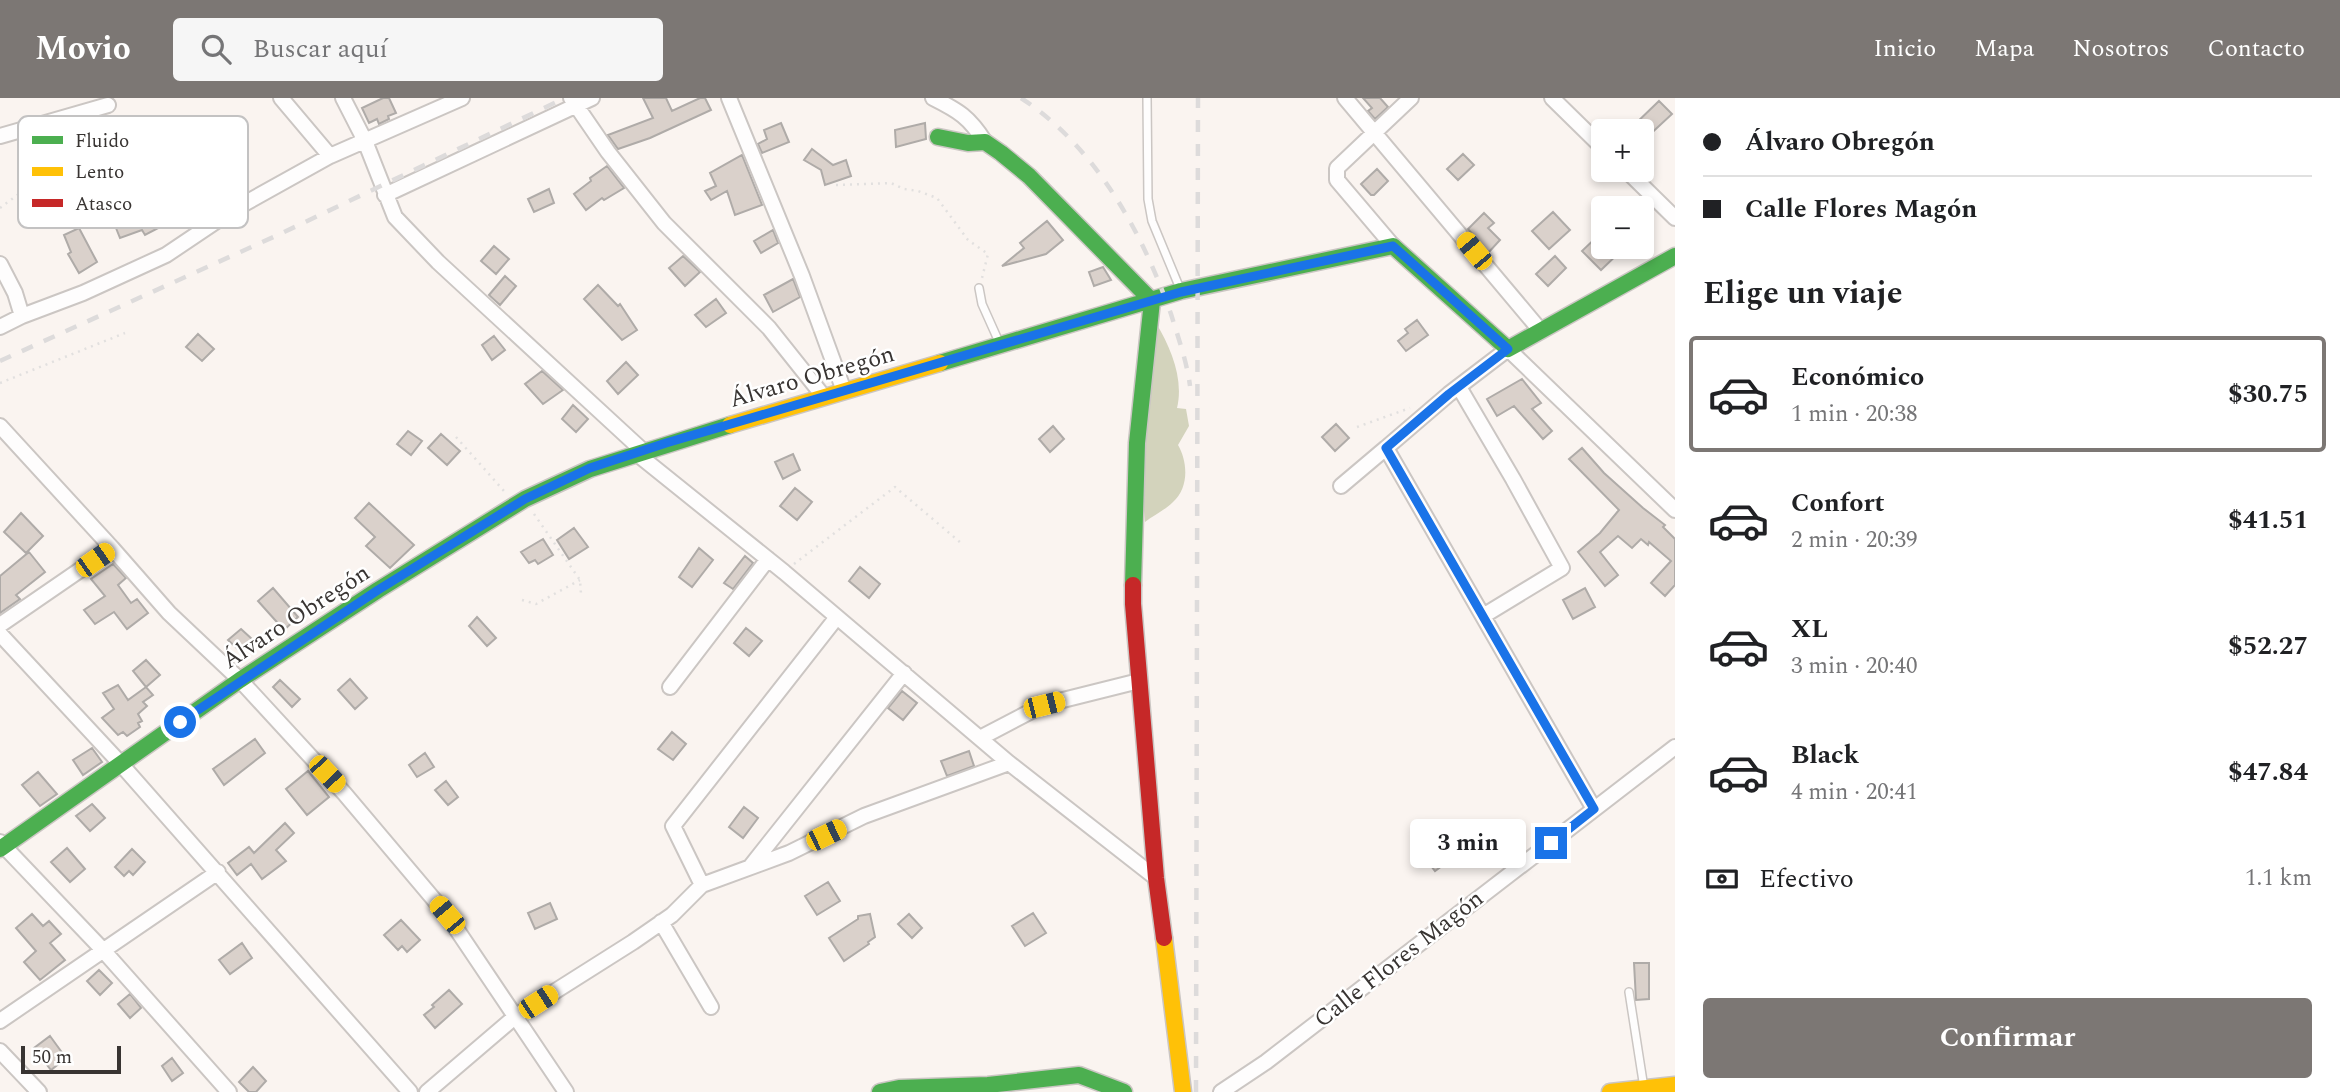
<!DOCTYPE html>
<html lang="es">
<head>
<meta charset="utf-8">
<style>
	:root { --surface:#fff; --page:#f6f6f6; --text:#202124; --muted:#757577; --line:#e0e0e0; --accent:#7c7774 }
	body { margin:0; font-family:Spectral,serif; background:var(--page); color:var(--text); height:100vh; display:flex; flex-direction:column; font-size:26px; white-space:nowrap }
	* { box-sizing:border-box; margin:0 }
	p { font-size:23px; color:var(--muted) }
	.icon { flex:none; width:38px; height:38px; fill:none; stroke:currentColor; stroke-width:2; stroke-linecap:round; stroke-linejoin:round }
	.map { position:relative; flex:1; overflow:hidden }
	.sheet { display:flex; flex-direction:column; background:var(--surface); width:665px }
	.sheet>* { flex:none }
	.banner { display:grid; align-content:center; height:154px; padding:0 28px; background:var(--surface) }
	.tools { position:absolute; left:1591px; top:21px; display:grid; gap:14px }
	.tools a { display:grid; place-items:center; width:63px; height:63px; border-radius:7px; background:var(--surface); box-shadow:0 4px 10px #0003; font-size:35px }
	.scale { position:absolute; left:21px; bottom:18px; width:100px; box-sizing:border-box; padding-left:7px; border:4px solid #383432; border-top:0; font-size:19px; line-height:24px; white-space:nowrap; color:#383432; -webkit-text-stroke:5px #fff; paint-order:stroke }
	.end { position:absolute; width:32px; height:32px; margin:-16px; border:9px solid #1a73e8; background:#fff; box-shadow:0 0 0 4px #fff }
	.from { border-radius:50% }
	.bubble { position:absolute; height:49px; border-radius:7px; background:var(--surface); box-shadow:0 4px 10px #0003; font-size:23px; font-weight:700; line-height:49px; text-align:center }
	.car { position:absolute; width:21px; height:42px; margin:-21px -10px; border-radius:9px; box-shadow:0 0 5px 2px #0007; background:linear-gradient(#f5c518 24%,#345 0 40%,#f5c518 0 76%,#345 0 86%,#f5c518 0) }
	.banner b { display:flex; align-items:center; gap:24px; height:66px; font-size:26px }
	.banner b+b { border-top:2px solid var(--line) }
	.banner i { width:18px; height:18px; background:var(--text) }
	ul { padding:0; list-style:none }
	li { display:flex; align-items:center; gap:21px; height:116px; margin:0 14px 10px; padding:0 14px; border:4px solid transparent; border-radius:7px }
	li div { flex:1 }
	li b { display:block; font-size:26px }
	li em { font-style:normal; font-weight:700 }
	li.on { border-color:var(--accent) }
	li>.icon { width:63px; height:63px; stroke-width:1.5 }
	h2 { padding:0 28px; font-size:32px; line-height:84px }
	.pay { display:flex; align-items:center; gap:18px; height:77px; padding:0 28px; font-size:26px }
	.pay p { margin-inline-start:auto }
	.button { display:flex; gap:14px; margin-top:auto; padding:14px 28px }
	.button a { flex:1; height:80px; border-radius:7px; background:var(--accent); color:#fff; font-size:28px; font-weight:700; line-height:80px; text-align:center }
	header { display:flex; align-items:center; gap:42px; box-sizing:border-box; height:98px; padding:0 35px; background:var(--accent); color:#fff }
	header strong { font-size:33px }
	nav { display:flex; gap:38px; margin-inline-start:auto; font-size:24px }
	.search { width:490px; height:63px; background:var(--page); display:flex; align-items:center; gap:18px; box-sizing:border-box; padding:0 24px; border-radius:7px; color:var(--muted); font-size:26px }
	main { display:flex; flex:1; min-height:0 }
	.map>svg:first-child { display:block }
	.forest { fill:#d3d3bc }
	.building { fill:#dad1cb; stroke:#afaba8; stroke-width:2 }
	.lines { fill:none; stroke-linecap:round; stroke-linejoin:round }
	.lane-casing { stroke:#cbc6c3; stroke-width:10 }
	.street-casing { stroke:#cbc6c3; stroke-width:18 }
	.fast-casing { stroke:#cbc6c3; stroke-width:19 }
	.slow-casing { stroke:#cbc6c3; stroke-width:19 }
	.jam-casing { stroke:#cbc6c3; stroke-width:19 }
	.path { stroke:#e2e0df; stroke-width:2.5; stroke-dasharray:2 5; stroke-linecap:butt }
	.lane { stroke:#fefdfd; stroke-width:7 }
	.street { stroke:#fefdfd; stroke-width:14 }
	.fast { stroke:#4caf50; stroke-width:16 }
	.slow { stroke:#ffc107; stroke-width:16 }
	.jam { stroke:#c62828; stroke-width:16 }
	.rail { stroke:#dddbdb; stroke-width:4.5; stroke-dasharray:12 12; stroke-linecap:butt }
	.route { stroke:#1a73e8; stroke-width:9 }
	.labels { text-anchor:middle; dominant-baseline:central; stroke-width:5; stroke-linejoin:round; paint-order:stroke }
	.street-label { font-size:24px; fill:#383432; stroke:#fff }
	.key { fill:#fff; stroke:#c3c2c2; stroke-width:2 }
	.key-label { font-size:19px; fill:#383432 }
</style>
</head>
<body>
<header>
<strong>Movio</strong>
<div class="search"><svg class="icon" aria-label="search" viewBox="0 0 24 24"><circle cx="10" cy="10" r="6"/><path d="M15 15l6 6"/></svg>Buscar aquí</div>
<nav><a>Inicio</a><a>Mapa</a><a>Nosotros</a><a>Contacto</a></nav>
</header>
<main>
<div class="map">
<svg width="1675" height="994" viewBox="0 0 1675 994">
	<rect width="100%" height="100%" fill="#faf4f0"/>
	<path class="forest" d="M1156 225C1171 250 1184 281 1177 310L1186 311 1189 328 1178 347C1188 364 1189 390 1173 404 1165 412 1154 417 1145 424L1141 375Z"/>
	<path class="building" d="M383 0H389L396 15 388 18 389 21 379 26 377 21 369 25 362 10Z
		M643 0H666L672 13 700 0H705L711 12 650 40 618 51 608 37 653 20Z
		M1363 0H1380L1388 9 1375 21 1368 13 1372 10Z
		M1659 3 1672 16 1644 42 1642 39V33H1636L1632 29Z
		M781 25 789 44 762 55 758 46 767 41 764 32Z
		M925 25 926 41 896 49 895 32Z
		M812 51 833 67 846 62 851 78 825 87 821 72 804 62Z
		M1463 56 1474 67 1458 82 1447 71Z
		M742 57 762 107 735 117 727 93 711 102 705 93 716 88 710 75Z
		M607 68 624 90 604 102 602 100 586 112 574 96 591 83 590 80Z
		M1377 71 1388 83 1374 97H1371L1361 86Z
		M549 91 554 105 534 114 528 101Z
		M175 101 181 113 159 123 162 128 145 137 142 132 120 140 116 130 151 109 152 112Z
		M1553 114 1570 132 1549 151 1532 133Z
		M1484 115 1494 125 1488 130 1500 142 1488 155 1468 131Z
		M1047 123 1063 142 1046 156 1002 168 1024 150 1020 145Z
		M79 130 97 164 79 175 68 156 71 154 64 137Z
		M773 132 778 145 761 155 754 143Z
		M1603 133V149H1625L1601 172 1582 153Z
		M494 148 509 161 496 176 481 163Z
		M683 158 700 174 685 188 669 170Z
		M1555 158 1566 170 1548 188 1536 176Z
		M1103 169 1111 182 1094 188 1089 174Z
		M505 178 516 188 500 207 489 197Z
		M793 181 800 199 773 214 764 197Z
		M598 187 618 208 620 206 637 232 622 242 584 201Z
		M716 201 726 215 706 229 695 217Z
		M1417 222 1428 237 1406 253 1398 243 1408 235 1405 231Z
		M198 236 214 251 202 263 186 249Z
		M494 238 505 252 492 262 482 247Z
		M626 264 638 277 618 296 607 283Z
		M542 273 563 292 543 306 525 286Z
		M1522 281 1541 305 1532 311 1552 333 1543 341 1514 308 1497 318 1487 301Z
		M573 307 588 321 576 334 562 321Z
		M1336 326 1349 340 1335 353 1322 339Z
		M1053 328 1064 341 1050 354 1039 341Z
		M408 333 422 343 411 357 397 346Z
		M441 336 460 353 447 367 428 350Z
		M1582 350 1604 375 1643 410 1665 427 1663 429 1675 441V487L1665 498 1651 485 1671 463 1649 444 1648 447 1641 441 1632 450 1618 438 1600 454 1618 477 1605 488 1578 454 1600 435 1619 412 1569 361Z
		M793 356 800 372 783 381 775 364Z
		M795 390 812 404 797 422 780 408Z
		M369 405 414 447 390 470 366 448 375 439 355 420Z
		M21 415 43 438 26 455 4 434Z
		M574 430 588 449 569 461 557 442Z
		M543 441 553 457 538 466 535 462 529 465 521 454Z
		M699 450 713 462 692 489 679 479Z
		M29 454 45 474 16 497 20 501 0 515V478Z
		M745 458 753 465 733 491 724 485Z
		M113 466 126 480 118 487 131 505 137 501 148 515 127 531 114 514 95 526 84 512 105 498 91 481Z
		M860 469 880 486 869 500 849 483Z
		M273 490 298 519 284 532 258 503Z
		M1585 490 1595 509 1573 521 1563 502Z
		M477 519 496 540 487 548 469 528Z
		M746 530 762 543 749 558 734 545Z
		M241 531 253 542 240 553 228 542Z
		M146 562 160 577 146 589 133 573Z
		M350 581 367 600 355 611 338 592Z
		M280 582 300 601 292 609 273 589Z
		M118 587 128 602 146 589 153 597 143 604 147 608 138 616 142 623 138 625 140 629 127 638 123 634 118 637 102 620 114 611 103 595Z
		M902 593 917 605 903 622 888 610Z
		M672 634 686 646 673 662 658 651Z
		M255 641 265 655 224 687 213 671Z
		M92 650 102 664 83 677 73 662Z
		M969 653 974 668 947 678 941 663Z
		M425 655 434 669 417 679 409 667Z
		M308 673 329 699 307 717 286 691Z
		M38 674 57 696 40 708 22 687Z
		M446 683 458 699 448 707 435 692Z
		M92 706 105 720 90 733 76 718Z
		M744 709 758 720 743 740 729 729Z
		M285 725 294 735 276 752 286 763 262 781 251 766 237 777 228 765 249 749 254 755Z
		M1440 749 1450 762 1435 773 1425 760Z
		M67 750 85 771 70 784 51 764Z
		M132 751 145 764 133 777 129 773 124 778 115 769Z
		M828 784 840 803 817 817 805 798Z
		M550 805 557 821 535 831 528 815Z
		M1033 815 1046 835 1025 848 1012 828Z
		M32 816 43 828 49 823 61 836 50 845 65 862 40 882 24 864 36 853 16 830Z
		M870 816 875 839 868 844 869 846 844 863 829 840 858 821V818Z
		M909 816 922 830 912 840 898 826Z
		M401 822 420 842 407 854 402 848 398 852 384 837Z
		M242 845 252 860 230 876 219 862Z
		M1634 865H1649V901L1636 902Z
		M99 872 112 885 100 897 87 883Z
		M449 892 462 906 435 930 424 917 434 909 432 907Z
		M130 896 141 910 130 920 118 906Z
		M50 938 66 960 51 972 34 950Z
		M172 960 183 975 172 983 162 968Z
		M253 969 266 983 256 994H249L239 984Z"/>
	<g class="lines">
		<defs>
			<path id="lane" d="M1147 0 1148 101 1152 123 1181 193
				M979 190 982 206 999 244
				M1629 894 1644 990"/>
			<path id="street" d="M281 0 330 58
				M343 0 365 43 395 119 438 164 643 353
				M571 0 608 54 664 125 769 230 824 299
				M729 0 802 178 844 293
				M933 0C959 13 969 19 985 44
				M1345 0 1540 232
				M1552 0 1603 50
				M0 38 108 7
				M1626 72 1675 120
				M385 97 592 0
				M1393 148 1337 82V70L1411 0
				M0 166 15 195 22 218
				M0 229 22 218 83 195 166 157 233 112 330 58 462 0
				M1459 289 1513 381 1562 470 1483 518
				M0 328 112 450 0 527
				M636 355 784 474 1009 665 1156 780
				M1341 388 1386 350
				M112 450 169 515 240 582 344 695 447 817 566 994
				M0 536 120 665 410 994
				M670 589 768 461
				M980 640 1043 607 1139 583
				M1594 711 1386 350 1449 296 1508 251 1675 412
				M0 744 102 851 229 994
				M750 769 904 575
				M702 787 673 728 837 519
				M661 824 711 909
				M0 923 218 774
				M0 953 39 994
				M427 994 516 918 633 844 672 817 702 787 789 755 864 718 1009 665
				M1221 994 1266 964 1675 649"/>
			<path id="fast" d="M938 39 968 45 985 44 1001 55 1029 78 1152 203 1137 345 1133 487
				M940 265 1181 193 1393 148 1508 251 1675 158
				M0 751 240 582 378 492 525 401 590 371 730 327
				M880 994 899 990 988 987 1079 977 1124 994"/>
			<path id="slow" d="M730 327 940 265
				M1164 840 1183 994
				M1610 994 1675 987"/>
			<path id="jam" d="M1133 487V506L1156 780 1164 840"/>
		</defs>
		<use href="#lane" class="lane-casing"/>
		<use href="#street" class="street-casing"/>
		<use href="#fast" class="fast-casing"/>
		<use href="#slow" class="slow-casing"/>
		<use href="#jam" class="jam-casing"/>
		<path class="path" d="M836 87 891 85 904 91 918 93 937 100 968 142 988 156 982 180
			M0 110 40 80
			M0 285 125 235
			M1357 329 1410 310
			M456 339 504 393
			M534 416 580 482 581 496
			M794 466 895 389 961 445
			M522 502 536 506 580 482"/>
		<use href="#lane" class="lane"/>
		<use href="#street" class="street"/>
		<use href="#fast" class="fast"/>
		<use href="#slow" class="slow"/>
		<use href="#jam" class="jam"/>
		<path class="rail" d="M1021 0C1096 49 1142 134 1171 216 1178 239 1187 264 1190 288
			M0 263 280 136 565 0
			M1196 994 1198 0"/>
	</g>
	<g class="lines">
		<path class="route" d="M180 624 378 492 525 401 590 370 666 345 1181 194 1393 148 1508 251 1449 296 1386 350 1594 711 1551 745"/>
	</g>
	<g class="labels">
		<g class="street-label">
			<text transform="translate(812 279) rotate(-16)">Álvaro Obregón</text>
			<text transform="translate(296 519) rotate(-33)">Álvaro Obregón</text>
			<text transform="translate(1399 861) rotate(-38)">Calle Flores Magón</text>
		</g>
	</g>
	<rect x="18" y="18" width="230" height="112" rx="10" class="key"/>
	<rect x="32" y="38" width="31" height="8" fill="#4caf50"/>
	<rect x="32" y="69" width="31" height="9" fill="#ffc107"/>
	<rect x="32" y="101" width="31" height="8" fill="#c62828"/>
	<g class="key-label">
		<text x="75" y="49">Fluido</text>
		<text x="75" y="80">Lento</text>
		<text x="75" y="112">Atasco</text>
	</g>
</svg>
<div class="tools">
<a>+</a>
<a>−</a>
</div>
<div class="scale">50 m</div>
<i class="end from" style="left:180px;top:624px"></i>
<i class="end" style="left:1551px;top:745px"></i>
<div class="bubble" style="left:1410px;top:721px;width:116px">3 min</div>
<i class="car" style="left:1474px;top:153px;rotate:320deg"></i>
<i class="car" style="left:95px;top:462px;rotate:55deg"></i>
<i class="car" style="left:1044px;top:607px;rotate:76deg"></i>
<i class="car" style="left:327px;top:676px;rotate:137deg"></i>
<i class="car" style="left:826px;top:737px;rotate:64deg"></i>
<i class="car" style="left:447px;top:817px;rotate:320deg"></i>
<i class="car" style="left:538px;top:904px;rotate:57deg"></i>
</div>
<section class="sheet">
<div class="banner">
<b><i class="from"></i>Álvaro Obregón</b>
<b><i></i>Calle Flores Magón</b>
</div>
<h2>Elige un viaje</h2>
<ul>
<li class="on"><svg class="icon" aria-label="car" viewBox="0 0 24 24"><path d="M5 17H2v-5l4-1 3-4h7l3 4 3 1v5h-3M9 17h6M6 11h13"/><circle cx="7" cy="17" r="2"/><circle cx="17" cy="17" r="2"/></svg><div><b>Económico</b><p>1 min · 20:38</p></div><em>$30.75</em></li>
<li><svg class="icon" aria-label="car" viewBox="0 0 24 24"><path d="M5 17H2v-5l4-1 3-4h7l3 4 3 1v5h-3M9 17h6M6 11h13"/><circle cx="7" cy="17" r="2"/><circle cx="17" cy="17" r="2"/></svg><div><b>Confort</b><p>2 min · 20:39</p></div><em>$41.51</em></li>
<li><svg class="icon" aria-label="car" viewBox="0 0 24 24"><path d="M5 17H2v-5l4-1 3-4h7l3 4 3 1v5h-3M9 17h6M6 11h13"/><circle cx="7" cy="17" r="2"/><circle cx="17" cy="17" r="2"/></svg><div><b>XL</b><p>3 min · 20:40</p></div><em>$52.27</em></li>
<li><svg class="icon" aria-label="car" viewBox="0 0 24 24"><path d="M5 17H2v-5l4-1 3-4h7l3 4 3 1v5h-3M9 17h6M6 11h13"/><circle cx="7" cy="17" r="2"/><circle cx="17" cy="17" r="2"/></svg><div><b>Black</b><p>4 min · 20:41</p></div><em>$47.84</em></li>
</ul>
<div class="pay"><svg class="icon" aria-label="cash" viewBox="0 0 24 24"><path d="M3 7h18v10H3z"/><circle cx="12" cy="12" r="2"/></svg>Efectivo<p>1.1 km</p></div>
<div class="button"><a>Confirmar</a></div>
</section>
</main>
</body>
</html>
